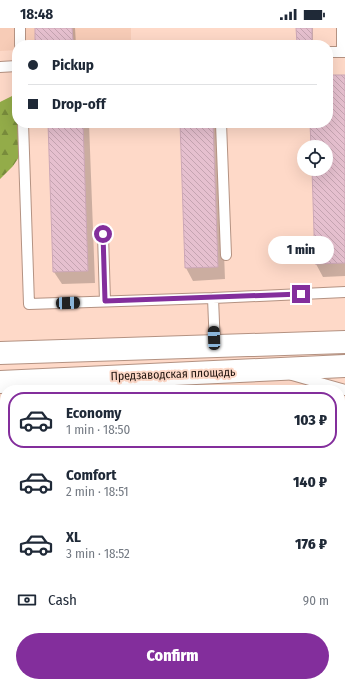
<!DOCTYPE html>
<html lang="en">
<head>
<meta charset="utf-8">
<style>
	:root { --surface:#fff; --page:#f6f6f7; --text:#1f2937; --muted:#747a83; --line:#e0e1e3; --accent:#832e9c }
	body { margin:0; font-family:"Fira Sans Condensed",sans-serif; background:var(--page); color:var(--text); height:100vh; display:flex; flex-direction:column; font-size:15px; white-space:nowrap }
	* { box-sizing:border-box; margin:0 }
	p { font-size:13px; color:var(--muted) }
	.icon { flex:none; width:22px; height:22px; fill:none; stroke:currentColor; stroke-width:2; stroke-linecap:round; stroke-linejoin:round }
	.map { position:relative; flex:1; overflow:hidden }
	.side { position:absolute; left:0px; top:357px; width:345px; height:302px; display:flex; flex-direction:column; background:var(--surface); border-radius:16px 16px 0 0; box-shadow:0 4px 16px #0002 }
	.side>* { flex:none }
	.top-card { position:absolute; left:12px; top:12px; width:321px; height:88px; border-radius:16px; box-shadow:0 4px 16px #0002; display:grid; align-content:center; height:88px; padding:0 16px; background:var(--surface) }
	.controls { position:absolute; left:297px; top:112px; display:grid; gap:8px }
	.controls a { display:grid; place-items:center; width:36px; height:36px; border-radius:50%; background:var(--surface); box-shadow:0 4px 16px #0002; font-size:20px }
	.end { position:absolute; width:18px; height:18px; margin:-9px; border:5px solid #832e9c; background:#fff; box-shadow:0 0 0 2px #fff }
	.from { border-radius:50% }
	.bubble { position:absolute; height:28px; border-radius:14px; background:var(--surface); box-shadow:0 4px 16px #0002; font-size:13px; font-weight:800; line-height:28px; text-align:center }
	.car { position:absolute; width:12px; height:24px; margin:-12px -6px; border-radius:5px; box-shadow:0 0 3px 1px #0007; background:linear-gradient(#222 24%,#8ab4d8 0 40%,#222 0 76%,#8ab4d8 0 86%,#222 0) }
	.top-card b { display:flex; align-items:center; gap:14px; height:38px; font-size:15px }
	.top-card b+b { border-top:1px solid var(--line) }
	.top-card i { width:10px; height:10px; background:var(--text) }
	ul { padding:7px 0 0; list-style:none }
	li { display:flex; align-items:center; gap:12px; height:56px; margin:0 8px 6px; padding:0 8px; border:2px solid transparent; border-radius:16px }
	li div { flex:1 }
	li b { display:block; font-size:15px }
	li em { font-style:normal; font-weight:800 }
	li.active { border-color:var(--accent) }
	li>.icon { width:36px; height:36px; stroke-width:1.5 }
	.pay { display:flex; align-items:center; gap:10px; height:44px; padding:0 16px; font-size:15px }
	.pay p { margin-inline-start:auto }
	.primary-button { display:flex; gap:8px; margin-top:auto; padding:8px 16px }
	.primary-button a { flex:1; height:46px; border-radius:24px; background:var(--accent); color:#fff; font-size:16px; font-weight:800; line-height:46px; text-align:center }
	.status { display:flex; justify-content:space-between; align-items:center; height:28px; padding:0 20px; background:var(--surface); direction:ltr }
	.status svg { height:11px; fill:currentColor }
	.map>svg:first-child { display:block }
	.built { fill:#f7ccb7 }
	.grass { fill:#b3c77f }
	.forest { fill:url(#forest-firs) }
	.shadow { fill:#0003 }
	.building { fill:url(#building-back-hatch); stroke:#cda8b7 }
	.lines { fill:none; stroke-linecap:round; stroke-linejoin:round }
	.service-casing { stroke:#b49282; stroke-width:12 }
	.primary-casing { stroke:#b49282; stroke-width:24 }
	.service { stroke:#fff; stroke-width:10 }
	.primary { stroke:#fff; stroke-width:22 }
	.route { stroke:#832e9c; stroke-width:5 }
	.labels { text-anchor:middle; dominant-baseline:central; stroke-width:4; stroke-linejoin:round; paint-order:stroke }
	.street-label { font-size:12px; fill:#20140e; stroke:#fed9c8 }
</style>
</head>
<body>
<div class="status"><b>18:48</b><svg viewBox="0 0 49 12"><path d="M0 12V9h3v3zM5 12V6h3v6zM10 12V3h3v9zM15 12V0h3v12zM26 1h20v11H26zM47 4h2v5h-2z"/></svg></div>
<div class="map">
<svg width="345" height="659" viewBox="0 0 345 659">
	<defs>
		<pattern id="forest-firs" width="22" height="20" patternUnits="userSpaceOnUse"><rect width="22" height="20" fill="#93ac49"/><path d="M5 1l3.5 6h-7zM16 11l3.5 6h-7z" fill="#788b3b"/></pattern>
		<pattern id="building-back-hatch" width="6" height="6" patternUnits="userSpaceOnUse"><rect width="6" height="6" fill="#e6c0cf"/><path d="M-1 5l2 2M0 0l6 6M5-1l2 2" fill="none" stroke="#c5a4b1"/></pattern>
	</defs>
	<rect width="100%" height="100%" fill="#fed9c8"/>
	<path class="built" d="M0 0H131V17H17V22L0 23Z"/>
	<path class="grass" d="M244 359 299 360 305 362H194Z
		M340 372 345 373V431L340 434Z
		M0 374H5V399L0 397Z
		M0 430 5 435V542H0Z
		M48 654H121L139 658 133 659H44Z"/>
	<path class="forest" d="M12 68 17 71V95H27V117L13 138 0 151V74Z
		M0 472 5 473V530H0Z
		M5 579V621L0 619V583Z
		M0 634 5 635V654H28L25 659H0Z
		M55 654H112L113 658 52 659Z"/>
	<path class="shadow" d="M36 0H75L76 17H38L36 14Z
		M297 0H313V17H299L298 14Z
		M328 48H345V248L323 249 316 236 313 141H326V119H312L311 95H328Z
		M49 95H89L95 255 62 256 54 244Z
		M181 95H219L225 251 193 253 186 240Z"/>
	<path class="building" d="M35 0H72L73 12 35 14Z
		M296 0H312V14L297 15Z
		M328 47H345V235L315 236 312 141H326V119H311L310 95H328Z
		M48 95H83L88 243 53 244Z
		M180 95H213L218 239 185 240Z"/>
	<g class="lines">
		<defs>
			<path id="service" d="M20 0V17
				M342 0V24
				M328 24H345
				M0 39 17 38
				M23 95 29 276 213 270 215 319
				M221 95 226 227
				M103 207 105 273
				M213 270 345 264
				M292 347 345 362
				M340 533 345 530
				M338 654 339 659"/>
			<path id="primary" d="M0 325 345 314
				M0 354 345 338"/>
		</defs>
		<use href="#service" class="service-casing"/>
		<use href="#primary" class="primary-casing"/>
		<use href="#service" class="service"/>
		<use href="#primary" class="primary"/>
	</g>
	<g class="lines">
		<path class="route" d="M103 206 105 273 301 266"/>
	</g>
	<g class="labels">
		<g class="street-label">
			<text transform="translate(173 346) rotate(-2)">Предзаводская площадь</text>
		</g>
	</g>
</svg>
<div class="controls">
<a><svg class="icon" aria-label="locate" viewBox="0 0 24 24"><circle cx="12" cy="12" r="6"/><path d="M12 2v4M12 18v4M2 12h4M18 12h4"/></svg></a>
</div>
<i class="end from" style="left:103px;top:206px"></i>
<i class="end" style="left:301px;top:266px"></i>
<div class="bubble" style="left:268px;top:208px;width:66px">1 min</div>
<i class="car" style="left:68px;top:275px;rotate:88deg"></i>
<i class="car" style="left:214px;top:310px;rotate:358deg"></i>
<div class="top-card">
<b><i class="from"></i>Pickup</b>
<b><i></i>Drop-off</b>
</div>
<section class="side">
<ul>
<li class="active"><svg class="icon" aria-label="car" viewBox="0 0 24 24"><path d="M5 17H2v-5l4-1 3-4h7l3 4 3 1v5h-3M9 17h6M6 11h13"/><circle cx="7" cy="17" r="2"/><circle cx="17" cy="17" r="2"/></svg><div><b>Economy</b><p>1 min · 18:50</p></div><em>103 ₽</em></li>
<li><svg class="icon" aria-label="car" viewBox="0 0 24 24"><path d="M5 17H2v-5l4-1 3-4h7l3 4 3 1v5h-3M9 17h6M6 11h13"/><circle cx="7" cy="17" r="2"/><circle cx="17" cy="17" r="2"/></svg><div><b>Comfort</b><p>2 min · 18:51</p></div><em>140 ₽</em></li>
<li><svg class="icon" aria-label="car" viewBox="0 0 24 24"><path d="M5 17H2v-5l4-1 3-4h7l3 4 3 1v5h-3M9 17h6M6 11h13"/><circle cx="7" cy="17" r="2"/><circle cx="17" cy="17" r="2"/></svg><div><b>XL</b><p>3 min · 18:52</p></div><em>176 ₽</em></li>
</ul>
<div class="pay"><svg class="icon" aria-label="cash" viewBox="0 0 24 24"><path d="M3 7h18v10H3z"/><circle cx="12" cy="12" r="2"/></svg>Cash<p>90 m</p></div>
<div class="primary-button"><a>Confirm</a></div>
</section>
</div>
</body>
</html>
